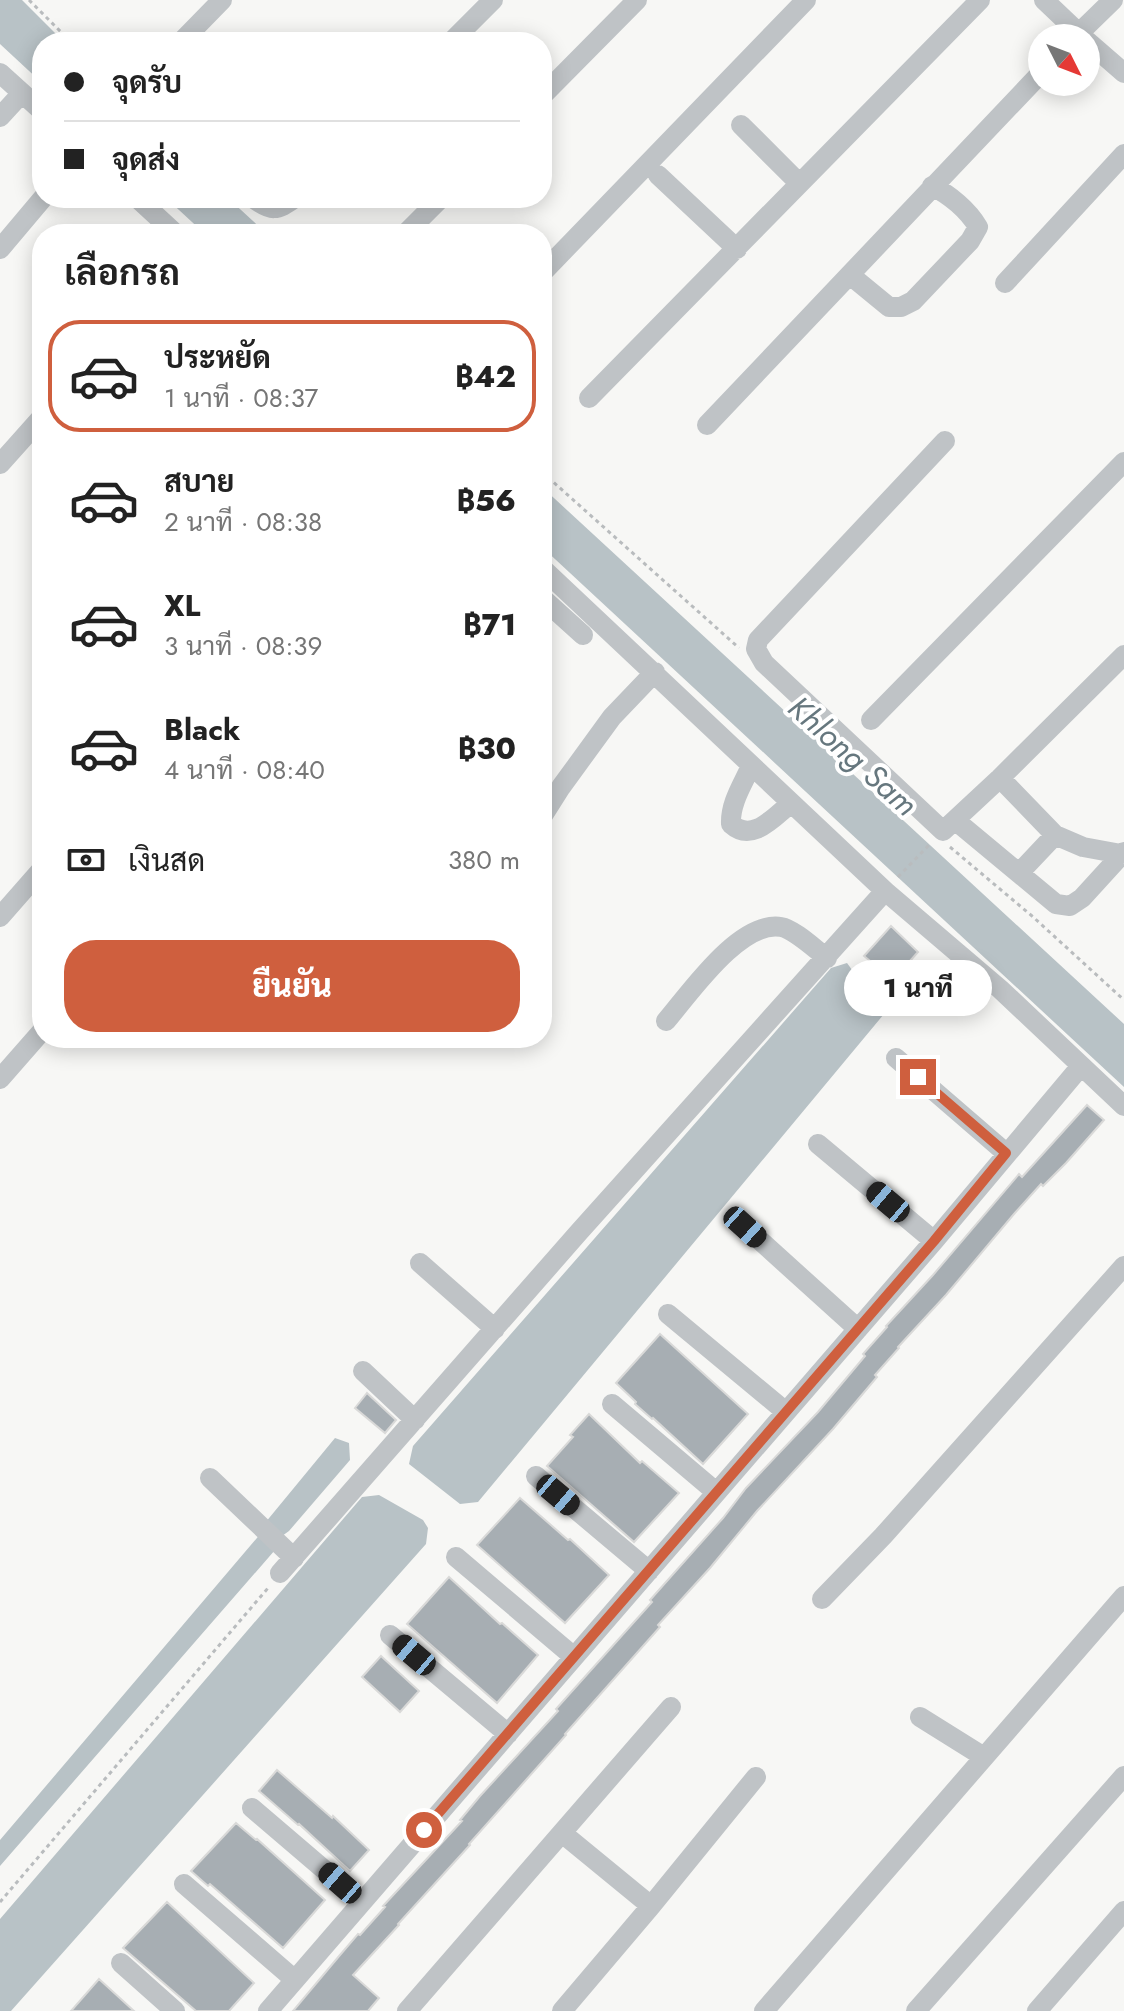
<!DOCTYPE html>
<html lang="th">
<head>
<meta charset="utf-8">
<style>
	:root { --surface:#fff; --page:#f6f6f6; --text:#222; --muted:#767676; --line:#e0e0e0; --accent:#cf5f3e }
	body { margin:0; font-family:Jost,Sarabun,sans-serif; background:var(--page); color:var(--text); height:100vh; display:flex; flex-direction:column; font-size:30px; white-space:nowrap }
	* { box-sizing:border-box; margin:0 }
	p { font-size:26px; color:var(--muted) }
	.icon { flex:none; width:44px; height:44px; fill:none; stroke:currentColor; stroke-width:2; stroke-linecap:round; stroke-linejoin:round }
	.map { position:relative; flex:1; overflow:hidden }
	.side { position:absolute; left:32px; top:224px; width:520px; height:824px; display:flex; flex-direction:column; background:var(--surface); border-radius:32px; box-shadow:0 4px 20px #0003 }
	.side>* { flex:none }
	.top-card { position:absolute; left:32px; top:32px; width:520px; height:176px; border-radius:32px; box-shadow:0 4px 20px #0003; display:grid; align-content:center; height:176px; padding:0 32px; background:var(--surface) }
	.needle { width:52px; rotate:132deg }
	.tools { position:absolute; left:1028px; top:24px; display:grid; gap:16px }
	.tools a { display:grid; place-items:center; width:72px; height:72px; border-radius:50%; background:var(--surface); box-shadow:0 4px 20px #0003; font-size:40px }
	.end { position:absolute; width:36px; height:36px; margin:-18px; border:10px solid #cf5f3e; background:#fff; box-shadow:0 0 0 4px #fff }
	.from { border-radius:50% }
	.bubble { position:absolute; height:56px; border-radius:28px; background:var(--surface); box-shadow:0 4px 20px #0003; font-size:26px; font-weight:800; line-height:56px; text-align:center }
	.car { position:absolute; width:24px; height:48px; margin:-24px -12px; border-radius:10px; box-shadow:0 0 6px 2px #0007; background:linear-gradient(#222 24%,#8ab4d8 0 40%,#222 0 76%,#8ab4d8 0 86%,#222 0) }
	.top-card b { display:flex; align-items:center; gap:28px; height:76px; font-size:30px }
	.top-card b+b { border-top:2px solid var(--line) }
	.top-card i { width:20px; height:20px; background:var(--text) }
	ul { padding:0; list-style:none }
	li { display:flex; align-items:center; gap:24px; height:112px; margin:0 16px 12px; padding:0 16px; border:4px solid transparent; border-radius:32px }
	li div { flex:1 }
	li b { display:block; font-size:30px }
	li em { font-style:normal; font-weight:800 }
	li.current { border-color:var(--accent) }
	li>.icon { width:72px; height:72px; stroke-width:1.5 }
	h2 { padding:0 32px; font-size:36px; line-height:96px }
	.pay { display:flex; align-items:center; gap:20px; height:88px; padding:0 32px; font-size:30px }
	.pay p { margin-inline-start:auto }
	.primary-button { display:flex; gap:16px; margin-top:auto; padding:16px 32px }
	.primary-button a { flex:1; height:92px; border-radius:32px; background:var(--accent); color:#fff; font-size:32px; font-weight:800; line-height:92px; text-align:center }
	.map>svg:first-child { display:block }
	.water { fill:#b8c2c6 }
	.building { fill:#a7aeb3; stroke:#d9d9d8; stroke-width:2 }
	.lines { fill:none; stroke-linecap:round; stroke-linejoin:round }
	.path { stroke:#b9bcbe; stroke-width:3; stroke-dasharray:4 4; stroke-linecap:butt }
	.minor { stroke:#bfc3c6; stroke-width:20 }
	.route { stroke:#cf5f3e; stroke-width:10 }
	.labels { text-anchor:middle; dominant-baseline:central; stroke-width:8; stroke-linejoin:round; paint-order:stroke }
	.water-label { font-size:32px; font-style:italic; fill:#66777e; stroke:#fff }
</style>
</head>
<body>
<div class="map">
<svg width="1124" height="2011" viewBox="0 0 1124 2011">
	<rect width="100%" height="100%" fill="#f7f7f5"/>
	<path class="water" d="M0 0H22L64 42H42V83L0 44Z
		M166 198H228L267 234H205Z
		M542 487 1124 1024V1087L542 547Z
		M847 963 884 1014 478 1502 460 1504 409 1464 413 1446 831 968Z
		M335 1438 349 1443 350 1460 289 1531 282 1536 265 1523Z
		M379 1495 423 1520 428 1528 426 1544 11 2011H0V1919L362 1497Z
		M262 1532 275 1550 0 1866V1840Z"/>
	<path class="building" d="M891 926 918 952 893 980 864 956Z
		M1087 1105 1104 1120 1066 1163 1043 1186 1041 1184 1014 1214 946 1295 898 1347 899 1348 875 1375 877 1377 833 1429 757 1511 710 1568 658 1625 660 1627 565 1734 566 1735 469 1844 470 1845 398 1924 399 1925 353 1975 379 1998 368 2011H293L340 1955 358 1934 360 1935 385 1907 383 1906 462 1821 460 1820 480 1796 558 1711 556 1709 652 1602 650 1600 723 1518 746 1488 818 1412 865 1356 863 1354 887 1327 886 1326 933 1275 1019 1174 1022 1177Z
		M660 1334 748 1414 703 1464 653 1418 652 1419 635 1404 636 1402 616 1383Z
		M367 1393 396 1420 385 1433 355 1408Z
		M589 1414 640 1463 642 1461 679 1493 634 1542 547 1466 573 1437 570 1435Z
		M520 1498 568 1540 570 1539 609 1575 565 1623 477 1545Z
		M449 1577 500 1624 502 1623 538 1655 497 1703 407 1624Z
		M381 1656 419 1691 400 1712 362 1677Z
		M277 1770 332 1818 333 1816 369 1850 350 1871 299 1824 298 1825 259 1791Z
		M236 1823 256 1840 257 1839 325 1900 283 1948 210 1884 208 1886 191 1871Z
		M167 1902 254 1983 229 2011H196L123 1948Z
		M99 1979 134 2011H71Z"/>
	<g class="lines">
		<path class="path" d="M29 0 71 42
			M272 225 277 234
			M542 472 739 648
			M950 847 1032 916 1124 1000
			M898 877 929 845
			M0 1902 268 1588"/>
		<path class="minor" d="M1044 0 1084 38
			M1074 38 1113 0
			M1086 40 1124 73
			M181 42 222 0
			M451 42 493 0
			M0 73 42 111
			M542 96 637 0
			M0 117 22 93
			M741 125 799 183
			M658 175 737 249
			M137 198 176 234
			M253 198C271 212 277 211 295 198
			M405 234 441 198
			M0 249 43 198
			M542 273 806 0
			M850 275 889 307H901L913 301 970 241 978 227C968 210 950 195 932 186
			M1005 283 1124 154
			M589 398 980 0
			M707 425 1042 72
			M945 441 758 640 756 649 764 663 943 831 1000 778 1124 655
			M0 464 42 417
			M542 568 885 891 1000 989 1124 1106
			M542 598 583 635
			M871 720 1124 462
			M751 766C743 784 730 803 731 824 752 843 773 818 790 804
			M1000 778 1055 835 1083 847 1121 854
			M542 817 561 787 612 717 655 672
			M956 821 1056 904 1070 906 1082 898 1124 852
			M1019 873 1055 835
			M0 917 42 869
			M666 1021C690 993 740 920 781 927 794 929 816 950 827 958
			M896 1058 1006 1153
			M0 1079 42 1031
			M818 1144 934 1241
			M745 1227 858 1329
			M420 1263 495 1329
			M668 1314 786 1412
			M363 1371 415 1420
			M612 1404 716 1492
			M536 1476 649 1571
			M210 1478 294 1558
			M456 1557 574 1657
			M280 1573 579 1232 885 891
			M822 1599 883 1536 1124 1266
			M390 1635 508 1734
			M920 1717 984 1757
			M252 1808 362 1902
			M562 1833 651 1906
			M184 1884 295 1980
			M121 1963 175 2011
			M268 2011 934 1241 1081 1066
			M407 2011 671 1707
			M562 2011 651 1906 756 1777
			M764 2011 1124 1596
			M916 2011 1124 1776
			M1037 2011 1124 1911"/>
	</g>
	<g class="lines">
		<path class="route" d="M424 1830 934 1241 1006 1153 918 1077"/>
	</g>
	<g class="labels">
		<g class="water-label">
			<text transform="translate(853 756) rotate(42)">Khlong Sam</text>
		</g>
	</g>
</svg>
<div class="tools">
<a><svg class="needle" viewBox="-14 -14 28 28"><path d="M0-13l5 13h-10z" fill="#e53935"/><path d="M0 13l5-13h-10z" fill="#767676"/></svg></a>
</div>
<i class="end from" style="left:424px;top:1830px"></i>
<i class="end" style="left:918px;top:1077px"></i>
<div class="bubble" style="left:844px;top:960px;width:148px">1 นาที</div>
<i class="car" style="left:888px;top:1202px;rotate:310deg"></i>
<i class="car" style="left:745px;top:1227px;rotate:132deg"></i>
<i class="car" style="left:558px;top:1495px;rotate:130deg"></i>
<i class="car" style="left:414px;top:1655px;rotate:310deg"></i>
<i class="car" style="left:340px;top:1883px;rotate:311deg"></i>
<div class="top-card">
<b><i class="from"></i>จุดรับ</b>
<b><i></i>จุดส่ง</b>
</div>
<section class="side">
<h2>เลือกรถ</h2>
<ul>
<li class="current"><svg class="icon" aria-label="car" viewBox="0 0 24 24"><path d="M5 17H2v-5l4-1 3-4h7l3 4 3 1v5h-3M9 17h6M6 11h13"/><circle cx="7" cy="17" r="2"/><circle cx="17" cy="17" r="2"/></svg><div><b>ประหยัด</b><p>1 นาที · 08:37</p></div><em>฿42</em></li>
<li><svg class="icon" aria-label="car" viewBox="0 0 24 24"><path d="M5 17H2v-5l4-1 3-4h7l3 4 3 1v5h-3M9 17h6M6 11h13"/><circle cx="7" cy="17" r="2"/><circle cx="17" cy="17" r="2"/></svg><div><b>สบาย</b><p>2 นาที · 08:38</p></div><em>฿56</em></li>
<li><svg class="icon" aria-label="car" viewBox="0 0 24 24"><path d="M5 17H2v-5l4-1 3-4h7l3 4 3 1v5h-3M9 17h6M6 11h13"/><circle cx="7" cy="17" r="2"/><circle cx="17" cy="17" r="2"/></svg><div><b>XL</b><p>3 นาที · 08:39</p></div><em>฿71</em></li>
<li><svg class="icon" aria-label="car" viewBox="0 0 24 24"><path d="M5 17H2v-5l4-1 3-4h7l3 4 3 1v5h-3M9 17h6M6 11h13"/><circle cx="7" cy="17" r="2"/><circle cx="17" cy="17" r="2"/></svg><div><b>Black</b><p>4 นาที · 08:40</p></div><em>฿30</em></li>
</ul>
<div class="pay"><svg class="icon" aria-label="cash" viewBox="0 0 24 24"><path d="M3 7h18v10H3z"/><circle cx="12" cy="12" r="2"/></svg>เงินสด<p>380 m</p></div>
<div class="primary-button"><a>ยืนยัน</a></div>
</section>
</div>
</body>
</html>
